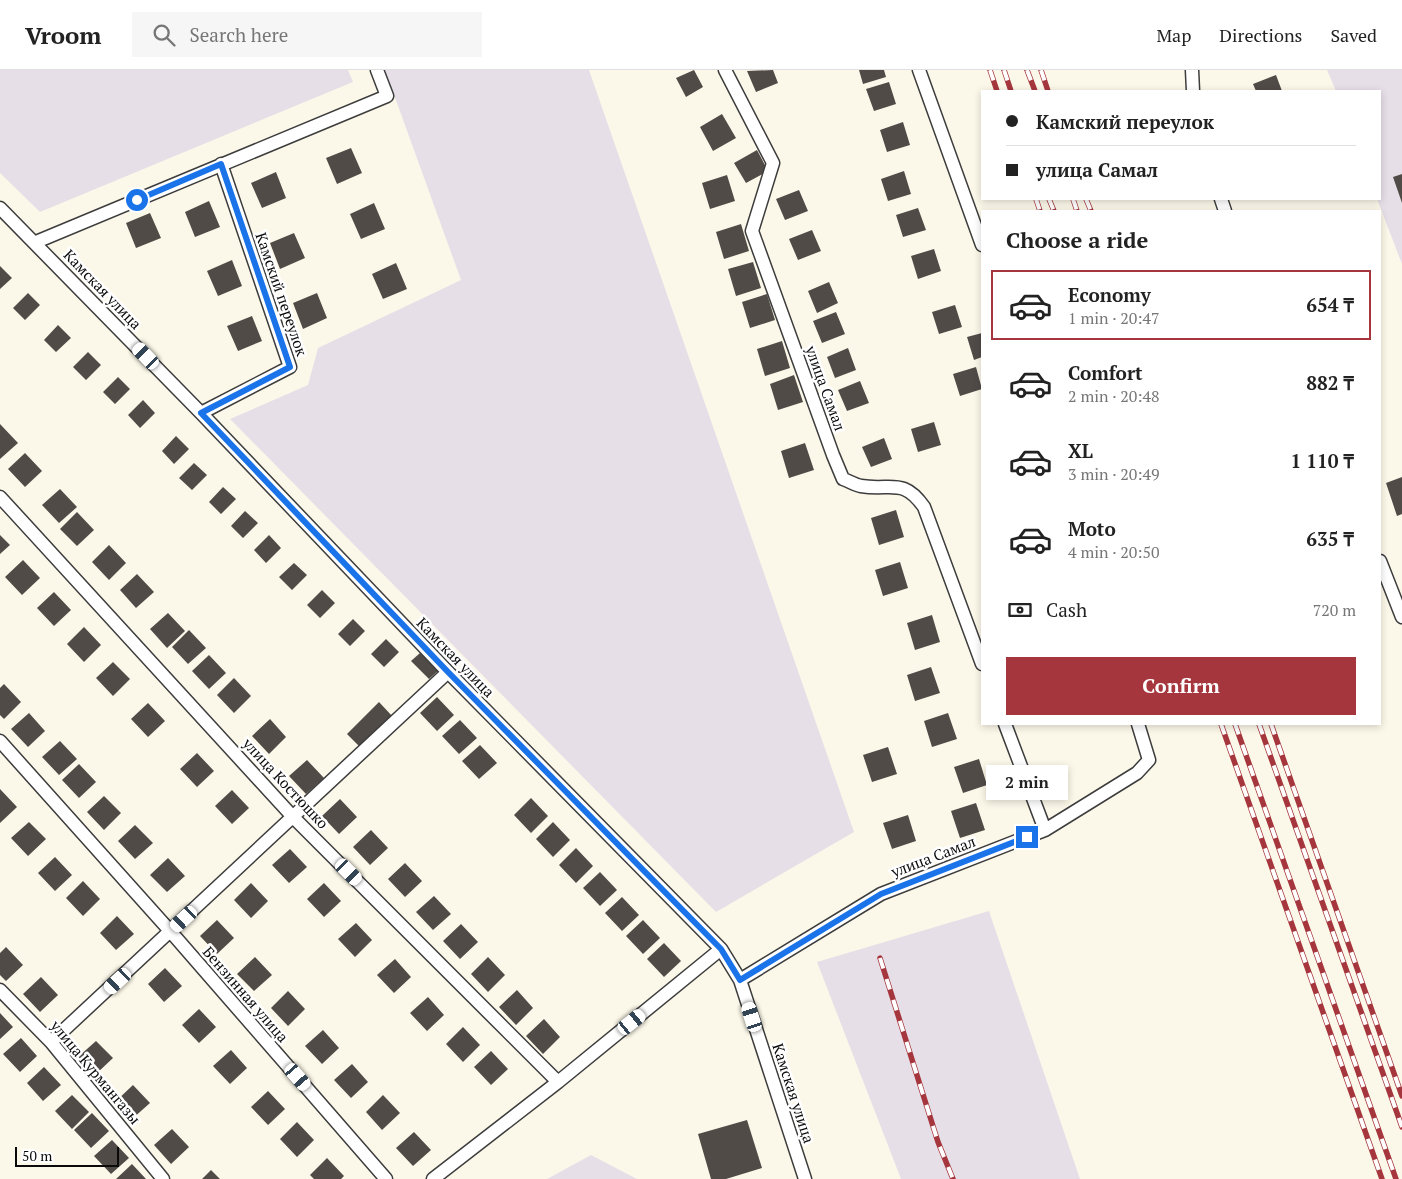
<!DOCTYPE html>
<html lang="en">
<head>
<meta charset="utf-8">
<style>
	:root { --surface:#fff; --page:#f6f6f6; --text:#222; --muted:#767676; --line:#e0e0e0; --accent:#a6363d }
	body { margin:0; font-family:"PT Serif",serif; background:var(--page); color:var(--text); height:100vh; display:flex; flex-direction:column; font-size:19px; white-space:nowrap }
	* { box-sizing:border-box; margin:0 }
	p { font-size:16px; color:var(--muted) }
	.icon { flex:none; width:28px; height:28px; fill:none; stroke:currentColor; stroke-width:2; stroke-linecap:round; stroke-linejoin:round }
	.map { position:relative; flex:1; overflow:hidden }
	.drawer { position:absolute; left:981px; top:140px; width:400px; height:515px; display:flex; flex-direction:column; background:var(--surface); border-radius:0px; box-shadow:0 2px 8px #0003 }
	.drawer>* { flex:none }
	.hud { position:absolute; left:981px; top:20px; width:400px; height:110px; border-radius:0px; box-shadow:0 2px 8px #0003; display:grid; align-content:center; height:110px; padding:0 25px; background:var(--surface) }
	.scale { position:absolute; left:15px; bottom:12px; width:104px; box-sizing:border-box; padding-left:5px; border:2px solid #0a0a0a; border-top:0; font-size:14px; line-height:18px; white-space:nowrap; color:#0a0a0a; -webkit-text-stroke:4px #fff; paint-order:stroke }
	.end { position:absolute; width:22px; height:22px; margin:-11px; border:6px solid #1a73e8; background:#fff; box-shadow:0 0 0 2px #fff }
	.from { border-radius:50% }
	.bubble { position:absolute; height:35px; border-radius:0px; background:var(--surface); box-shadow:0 2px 8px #0003; font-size:16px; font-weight:700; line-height:35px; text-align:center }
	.car { position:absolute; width:15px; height:30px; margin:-15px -8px; border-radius:6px; box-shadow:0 0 4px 1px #0007; background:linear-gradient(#fff 24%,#345 0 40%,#fff 0 76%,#345 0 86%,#fff 0) }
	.hud b { display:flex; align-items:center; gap:18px; height:48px; font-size:19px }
	.hud b+b { border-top:1px solid var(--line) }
	.hud i { width:12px; height:12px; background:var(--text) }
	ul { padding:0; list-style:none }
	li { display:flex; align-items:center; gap:15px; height:70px; margin:0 10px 8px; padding:0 15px; border:2px solid transparent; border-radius:0px }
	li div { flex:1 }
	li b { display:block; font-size:19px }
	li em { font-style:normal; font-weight:700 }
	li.on { border-color:var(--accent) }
	li>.icon { width:45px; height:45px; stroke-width:1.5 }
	h2 { padding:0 25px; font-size:22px; line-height:60px }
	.pay { display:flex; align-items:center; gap:12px; height:55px; padding:0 25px; font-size:19px }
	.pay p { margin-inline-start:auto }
	.button { display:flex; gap:10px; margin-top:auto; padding:10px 25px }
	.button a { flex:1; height:58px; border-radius:0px; background:var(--accent); color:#fff; font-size:20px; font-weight:700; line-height:58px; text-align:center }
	header { display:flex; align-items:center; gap:30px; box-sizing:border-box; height:70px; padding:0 25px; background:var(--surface); border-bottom:1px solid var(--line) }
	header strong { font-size:24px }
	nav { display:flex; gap:28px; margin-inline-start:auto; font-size:18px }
	.search { width:350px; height:45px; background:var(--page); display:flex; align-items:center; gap:12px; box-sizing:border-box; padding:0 18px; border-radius:0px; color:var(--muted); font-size:19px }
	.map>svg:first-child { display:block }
	.industrial { fill:#e7dfe8 }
	.building { fill:#514b48 }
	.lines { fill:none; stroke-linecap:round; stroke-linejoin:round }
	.minor-casing { stroke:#3d3d3d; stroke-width:15 }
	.minor { stroke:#fff; stroke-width:12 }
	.rail-casing { stroke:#a6363d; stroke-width:5.5 }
	.rail { stroke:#fff; stroke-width:4; stroke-dasharray:11; stroke-linecap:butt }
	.route { stroke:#1a73e8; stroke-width:6 }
	.labels { text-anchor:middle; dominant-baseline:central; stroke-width:5; stroke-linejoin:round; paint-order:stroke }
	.street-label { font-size:15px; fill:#0a0a0a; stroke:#fff }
</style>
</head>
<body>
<header>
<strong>Vroom</strong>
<div class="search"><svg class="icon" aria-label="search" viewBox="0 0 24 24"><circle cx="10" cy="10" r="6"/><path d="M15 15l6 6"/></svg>Search here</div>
<nav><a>Map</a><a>Directions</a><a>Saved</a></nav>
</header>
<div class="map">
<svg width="1402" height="1109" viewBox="0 0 1402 1109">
	<rect width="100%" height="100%" fill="#fcf8e9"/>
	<path class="industrial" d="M0 0H348L353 12 40 142 0 103Z
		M385 0H589L854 762 716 842 230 349 308 315 318 278 461 210Z
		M1327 0H1402V194L1377 129H1380V21H1336Z
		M989 841 1080 1109H901L817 892Z
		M591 1085 637 1109H547Z"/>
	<path class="building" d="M694 0 703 17 686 27 676 8Z
		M773 0 778 13 756 22 747 1Z
		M859 0H884L886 7 863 14Z
		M1276 5 1282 21H1256L1253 14Z
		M889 12 896 34 874 41 866 19Z
		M722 44 736 68 713 81 700 57Z
		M903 52 910 75 887 82 880 60Z
		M351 78 362 103 337 114 326 88Z
		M757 80 768 101 746 113 734 93Z
		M904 101 911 124 888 131 881 109Z
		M276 102 286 128 262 138 251 113Z
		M1402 104V133L1393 107Z
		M727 105 735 131 710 139 702 113Z
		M799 120 808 141 785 150 776 129Z
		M209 131 220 157 195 167 185 142Z
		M374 133 385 159 361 169 350 144Z
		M918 138 926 160 903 167 896 145Z
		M150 143 161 168 136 178 126 153Z
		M741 154 749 181 724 189 716 162Z
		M812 160 821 181 798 190 789 169Z
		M294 163 305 188 280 199 270 173Z
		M934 179 941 201 918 209 911 186Z
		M232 190 242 216 218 226 207 201Z
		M753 192 761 218 736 226 728 199Z
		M396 193 407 219 383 229 372 204Z
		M0 196 12 208 0 219Z
		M829 212 838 233 817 243 808 221Z
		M28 223 40 235 25 250 13 238Z
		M317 223 327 248 303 259 293 233Z
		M767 224 775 250 750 258 742 232Z
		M955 235 962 257 939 264 932 242Z
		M836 242 845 264 822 273 813 251Z
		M252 246 262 271 238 281 227 256Z
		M58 255 71 268 56 282 44 270Z
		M982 263V287L974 290 967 267Z
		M782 271 790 298 765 306 757 279Z
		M848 278 856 300 835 308 827 287Z
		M88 282 101 295 86 310 73 297Z
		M976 297 982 319 960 326 953 304Z
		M794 305 803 332 778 340 770 314Z
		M118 307 130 319 115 334 103 322Z
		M860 311 869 333 847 341 838 320Z
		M143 330 155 343 140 358 128 345Z
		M934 352 941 375 918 382 911 359Z
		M0 354 18 373 0 389Z
		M176 366 189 379 174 394 162 381Z
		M884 368 892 389 871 397 862 377Z
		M805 373 814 400 789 408 781 381Z
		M25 383 42 401 25 417 8 399Z
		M194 393 207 405 192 420 179 408Z
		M1402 407V444L1397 446 1386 413Z
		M223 417 236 429 221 444 209 432Z
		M60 419 77 437 59 453 42 435Z
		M896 440 904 467 879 475 871 448Z
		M245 441 258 453 243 468 231 456Z
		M77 442 94 460 77 476 60 459Z
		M0 465 10 475 0 484Z
		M269 465 281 478 266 493 254 480Z
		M109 475 126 493 109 510 92 492Z
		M23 490 40 508 22 525 5 507Z
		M900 492 908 518 883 526 875 500Z
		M294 493 307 505 292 520 279 507Z
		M137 504 154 522 136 538 120 520Z
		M322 520 335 533 320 548 307 535Z
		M54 522 71 540 54 556 37 538Z
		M168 543 185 561 167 578 150 559Z
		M932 545 940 572 915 580 907 553Z
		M353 549 365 561 350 576 338 564Z
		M84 557 101 575 84 592 67 574Z
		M189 560 206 578 188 594 172 577Z
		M386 569 399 582 384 597 371 584Z
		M420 583 438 601 429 609 411 591Z
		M209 585 226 603 209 619 192 601Z
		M113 592 130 609 113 626 96 608Z
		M931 597 940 623 915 631 907 605Z
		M234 608 251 626 234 643 217 625Z
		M4 614 21 632 4 649 0 645V618Z
		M437 627 454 645 437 661 420 643Z
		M379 632 393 647 361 678 347 664Z
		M148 633 165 651 148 667 131 649Z
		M29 643 45 661 28 677 11 659Z
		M948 643 957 669 932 677 924 651Z
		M270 649 286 667 269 684 252 666Z
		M460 650 477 668 459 684 442 666Z
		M60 671 77 689 59 705 42 687Z
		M480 675 497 693 479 709 462 691Z
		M888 677 897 704 872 712 863 685Z
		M197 683 214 701 197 717 180 699Z
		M979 689 987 715 963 723 954 697Z
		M307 690 324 708 306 724 289 706Z
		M79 694 96 712 79 728 62 710Z
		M0 719 17 737 0 753Z
		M232 720 249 738 232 754 215 736Z
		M104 726 121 743 104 760 87 742Z
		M531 728 548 746 531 763 514 745Z
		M340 729 357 747 339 764 322 746Z
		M976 733 985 760 960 768 951 741Z
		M908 745 916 771 892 779 883 753Z
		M29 752 46 769 28 786 11 768Z
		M553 752 570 770 553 787 536 769Z
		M135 755 153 773 135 789 118 771Z
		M371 760 388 778 370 795 353 777Z
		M576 778 593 796 576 813 559 795Z
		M290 779 307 797 289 813 272 795Z
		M55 787 72 805 55 821 38 803Z
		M168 788 185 806 167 822 150 805Z
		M405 793 422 811 405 827 388 809Z
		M600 802 617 820 600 836 583 818Z
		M83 811 100 829 83 846 66 828Z
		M251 813 268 831 251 848 234 830Z
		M324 813 341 831 324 847 307 829Z
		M434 826 451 844 433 860 416 842Z
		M622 827 639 845 622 861 605 843Z
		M117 846 134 864 116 880 100 863Z
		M217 850 234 868 217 884 200 866Z
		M643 850 660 868 643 884 626 866Z
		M356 853 372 870 355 887 338 869Z
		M461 854 478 872 460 889 443 871Z
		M664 873 681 891 664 907 647 889Z
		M6 877 23 895 6 911 0 905V883Z
		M255 887 272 905 254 921 237 904Z
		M488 887 505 905 488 922 471 904Z
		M395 889 411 907 394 923 377 905Z
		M165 898 182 916 164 932 148 914Z
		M41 907 58 925 40 942 23 924Z
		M517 920 533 938 516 955 499 937Z
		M288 921 305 939 288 956 271 938Z
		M428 927 444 945 427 961 410 943Z
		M199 939 216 957 199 973 182 955Z
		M0 943 13 957 0 969Z
		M544 949 560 967 543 984 526 966Z
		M463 957 480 975 463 992 446 974Z
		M323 960 339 978 322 994 305 976Z
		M21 968 37 986 20 1002 3 984Z
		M96 971 113 988 95 1005 78 987Z
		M231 980 247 998 230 1014 213 996Z
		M491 981 508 999 491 1015 474 997Z
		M352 994 368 1012 351 1028 334 1010Z
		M44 997 61 1015 43 1031 27 1013Z
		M133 1015 150 1033 132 1049 115 1032Z
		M268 1021 285 1039 268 1055 251 1037Z
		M72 1025 89 1042 72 1059 55 1041Z
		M383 1025 400 1043 382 1060 366 1042Z
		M92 1043 109 1061 91 1078 74 1060Z
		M747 1050 762 1098 726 1109H711L698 1064Z
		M297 1052 314 1070 297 1087 280 1069Z
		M172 1059 189 1077 171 1094 154 1075Z
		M414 1062 431 1080 413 1096 396 1078Z
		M112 1070 129 1088 111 1104 94 1086Z
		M327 1088 344 1106 341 1109H314L310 1105Z
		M132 1094 146 1109H116Z
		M211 1100 220 1109H202Z"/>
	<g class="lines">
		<defs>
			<path id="minor" d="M725 0 773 93 752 161 833 385 843 409C849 411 855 415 861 416 891 421 903 407 924 437L982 594
				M919 0 982 175
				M1192 0 1193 21
				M1221 129 1225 141
				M0 138 201 343 448 602 721 879 740 910 805 1109
				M36 172 387 26 377 0
				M201 343 290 297 221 94
				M0 427 293 747 558 1012
				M1380 491 1402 547
				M0 671 171 862 386 1109
				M1045 760 1137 703 1149 690 1138 654
				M740 910 881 824 1045 760 1005 654
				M0 920 51 972 163 1109
				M51 972 448 602
				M433 1109 558 1012 721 879"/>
		</defs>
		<use href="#minor" class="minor-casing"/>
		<use href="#minor" class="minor"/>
		<defs>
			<path id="rail" d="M990 0 997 21
				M1004 0 1011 21
				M1027 0 1035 21
				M1041 0 1048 21
				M1036 129 1040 141
				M1049 129 1054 141
				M1073 129 1077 141
				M1086 129 1091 141
				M1221 654 1382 1109
				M1235 654 1396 1109
				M1259 654 1402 1057
				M1271 654 1402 1026
				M880 888 938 1072 953 1109"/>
		</defs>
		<use href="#rail" class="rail-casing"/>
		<use href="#rail" class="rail"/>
	</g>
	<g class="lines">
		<path class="route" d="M137 130 221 94 290 297 201 343 448 602 721 879 740 910 881 824 1027 767"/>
	</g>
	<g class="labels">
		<g class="street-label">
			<text transform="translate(103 219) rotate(46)">Камская улица</text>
			<text transform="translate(282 224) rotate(71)">Камский переулок</text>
			<text transform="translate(826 318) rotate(70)">улица Самал</text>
			<text transform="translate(456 587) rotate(46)">Камская улица</text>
			<text transform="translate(286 713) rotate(47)">улица Костюшко</text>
			<text transform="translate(933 786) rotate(-21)">улица Самал</text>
			<text transform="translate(246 924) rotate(49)">Бензинная улица</text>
			<text transform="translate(96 1002) rotate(50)">улица Курмангазы</text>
			<text transform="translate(794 1023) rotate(72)">Камская улица</text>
		</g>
	</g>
</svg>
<div class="scale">50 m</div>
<i class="end from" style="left:137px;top:130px"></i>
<i class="end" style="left:1027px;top:767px"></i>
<div class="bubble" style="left:986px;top:695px;width:82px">2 min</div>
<i class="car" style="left:146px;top:286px;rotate:316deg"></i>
<i class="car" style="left:349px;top:802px;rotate:135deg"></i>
<i class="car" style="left:184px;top:849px;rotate:227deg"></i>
<i class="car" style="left:118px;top:911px;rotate:227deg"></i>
<i class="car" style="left:752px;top:947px;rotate:342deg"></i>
<i class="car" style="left:632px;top:952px;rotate:51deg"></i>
<i class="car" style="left:298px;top:1007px;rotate:139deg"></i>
<div class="hud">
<b><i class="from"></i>Камский переулок</b>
<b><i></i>улица Самал</b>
</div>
<section class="drawer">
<h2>Choose a ride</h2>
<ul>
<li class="on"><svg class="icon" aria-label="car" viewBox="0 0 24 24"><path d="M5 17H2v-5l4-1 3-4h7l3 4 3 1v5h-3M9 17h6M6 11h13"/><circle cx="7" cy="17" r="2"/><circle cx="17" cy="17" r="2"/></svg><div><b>Economy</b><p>1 min · 20:47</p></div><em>654 ₸</em></li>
<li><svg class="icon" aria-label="car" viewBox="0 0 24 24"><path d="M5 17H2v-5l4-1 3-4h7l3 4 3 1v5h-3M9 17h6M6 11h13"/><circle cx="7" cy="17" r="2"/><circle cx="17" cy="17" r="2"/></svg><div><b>Comfort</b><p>2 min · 20:48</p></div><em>882 ₸</em></li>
<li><svg class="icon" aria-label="car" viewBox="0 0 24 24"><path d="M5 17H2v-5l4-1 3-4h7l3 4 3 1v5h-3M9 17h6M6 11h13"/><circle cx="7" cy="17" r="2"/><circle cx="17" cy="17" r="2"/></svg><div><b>XL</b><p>3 min · 20:49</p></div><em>1 110 ₸</em></li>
<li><svg class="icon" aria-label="car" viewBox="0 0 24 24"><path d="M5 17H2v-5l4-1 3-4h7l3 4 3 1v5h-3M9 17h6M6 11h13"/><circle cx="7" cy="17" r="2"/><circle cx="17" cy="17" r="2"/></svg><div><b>Moto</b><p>4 min · 20:50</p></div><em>635 ₸</em></li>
</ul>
<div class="pay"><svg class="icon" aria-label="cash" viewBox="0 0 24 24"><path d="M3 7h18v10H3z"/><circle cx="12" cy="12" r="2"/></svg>Cash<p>720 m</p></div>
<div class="button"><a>Confirm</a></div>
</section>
</div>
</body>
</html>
